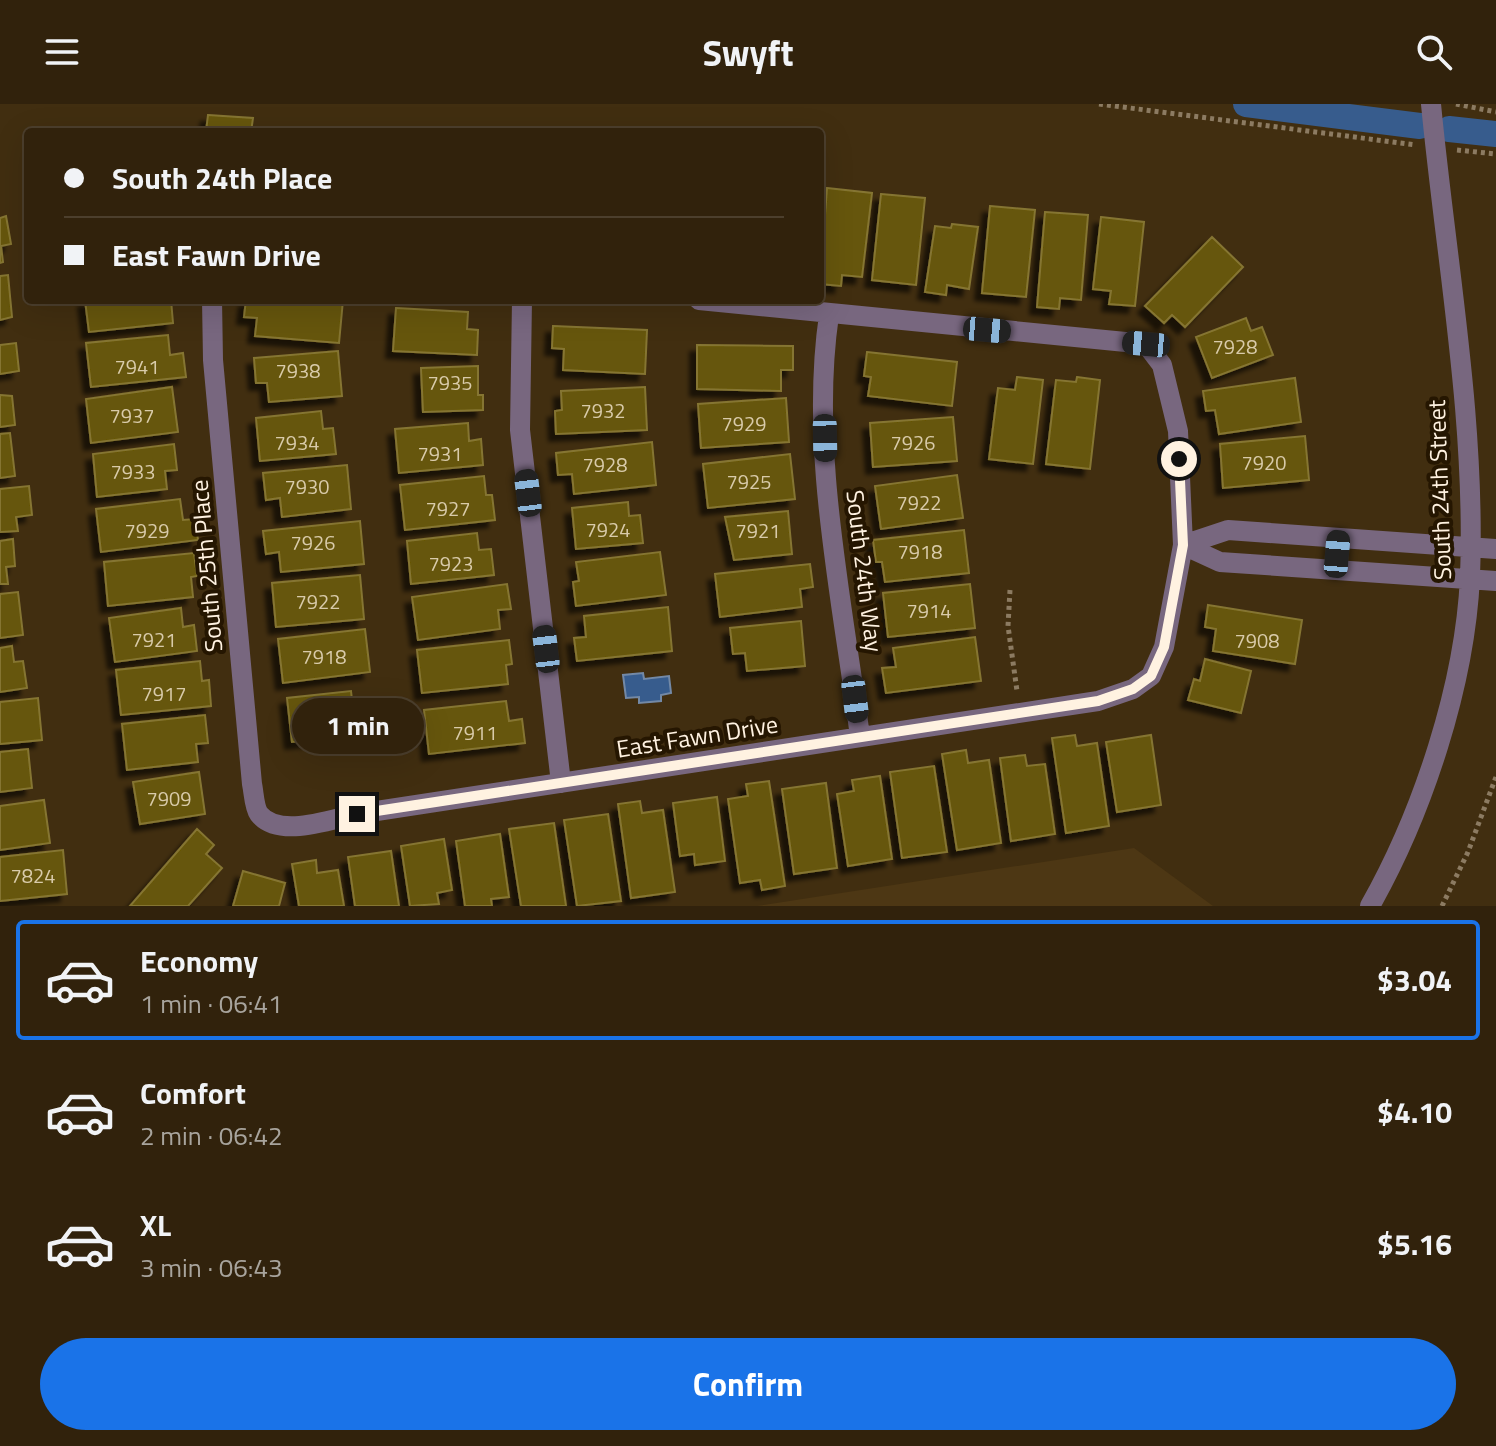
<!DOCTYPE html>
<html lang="en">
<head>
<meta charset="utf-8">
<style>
	:root { --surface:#31220c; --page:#3d2f1a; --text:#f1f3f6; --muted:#a8a49d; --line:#4c3f2d; --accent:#1a73e8 }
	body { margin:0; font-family:"Titillium Web",sans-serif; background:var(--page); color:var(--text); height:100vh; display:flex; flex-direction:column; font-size:30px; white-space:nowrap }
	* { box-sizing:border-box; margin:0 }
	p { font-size:26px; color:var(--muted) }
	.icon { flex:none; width:44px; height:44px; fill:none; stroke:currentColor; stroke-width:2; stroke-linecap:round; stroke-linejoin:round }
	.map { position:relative; height:802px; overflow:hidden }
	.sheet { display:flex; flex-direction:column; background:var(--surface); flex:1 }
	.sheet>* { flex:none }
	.guide { position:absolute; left:24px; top:24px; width:800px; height:176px; border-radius:8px; box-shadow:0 8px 32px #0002,0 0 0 2px var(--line); display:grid; align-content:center; height:176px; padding:0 40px; background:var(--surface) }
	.end { position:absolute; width:36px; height:36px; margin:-18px; border:10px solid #fff2e1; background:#111; box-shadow:0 0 0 4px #111 }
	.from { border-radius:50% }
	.bubble { position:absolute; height:56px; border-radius:28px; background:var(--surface); box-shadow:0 8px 32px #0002,0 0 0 2px var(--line); font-size:26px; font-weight:700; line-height:56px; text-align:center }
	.car { position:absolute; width:24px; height:48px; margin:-24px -12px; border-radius:10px; box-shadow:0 0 6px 2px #0007; background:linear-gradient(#222 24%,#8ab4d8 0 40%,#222 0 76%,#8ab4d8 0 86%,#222 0) }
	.guide b { display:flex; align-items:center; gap:28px; height:76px; font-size:30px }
	.guide b+b { border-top:2px solid var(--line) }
	.guide i { width:20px; height:20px; background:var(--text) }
	ul { padding:14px 0 0; list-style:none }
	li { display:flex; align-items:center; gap:24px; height:120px; margin:0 16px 12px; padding:0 24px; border:4px solid transparent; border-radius:8px }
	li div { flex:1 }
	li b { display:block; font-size:30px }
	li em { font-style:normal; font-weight:700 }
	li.current { border-color:var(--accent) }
	li>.icon { width:72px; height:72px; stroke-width:1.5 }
	.cta { display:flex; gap:16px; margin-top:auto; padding:16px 40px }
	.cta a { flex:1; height:92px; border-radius:48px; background:var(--accent); color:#fff; font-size:32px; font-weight:700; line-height:92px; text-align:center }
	header { display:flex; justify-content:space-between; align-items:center; height:104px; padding:0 40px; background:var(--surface); font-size:36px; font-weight:700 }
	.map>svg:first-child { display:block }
	.built { fill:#4d3714 }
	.water { fill:#375c8d; stroke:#7389a6; stroke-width:2 }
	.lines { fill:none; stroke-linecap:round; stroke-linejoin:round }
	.canal { stroke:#375c8d; stroke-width:26 }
	.building { fill:#665607; stroke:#857533; stroke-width:2; filter:url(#shadow) }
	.path { stroke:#8c7b62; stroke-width:5; stroke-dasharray:4 4; stroke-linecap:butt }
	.minor { stroke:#78677f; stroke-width:20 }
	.route { stroke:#fff2e1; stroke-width:10 }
	.labels { text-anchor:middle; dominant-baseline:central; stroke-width:8; stroke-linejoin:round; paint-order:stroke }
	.number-label { font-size:20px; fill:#d9cbaa }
	.street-label { font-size:24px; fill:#fff2e1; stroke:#251601 }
</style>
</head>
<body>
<header><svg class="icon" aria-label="menu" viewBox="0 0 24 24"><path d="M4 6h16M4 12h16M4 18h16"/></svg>Swyft<svg class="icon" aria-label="search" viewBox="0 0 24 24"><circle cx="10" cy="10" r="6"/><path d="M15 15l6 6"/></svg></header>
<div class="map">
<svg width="1496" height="802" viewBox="0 0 1496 802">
	<defs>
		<filter id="shadow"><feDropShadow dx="-7" dy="7" stdDeviation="2" flood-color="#0009"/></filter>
	</defs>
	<rect width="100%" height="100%" fill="#412e10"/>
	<path class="built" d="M1134 744 1213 802H757Z"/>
	<path class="water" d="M643 569 644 575 669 572 671 589 661 591V597L639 599V593L626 594 623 571Z"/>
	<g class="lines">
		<path class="canal" d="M1246 0 1420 22
			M1449 25 1496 30"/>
	</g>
	<path class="building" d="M208 11 253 14 251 28H206Z
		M827 84 872 89 862 173 842 171 841 182 820 180Z
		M881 90 925 94 916 181 872 176Z
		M990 102 1035 106 1026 193 982 189Z
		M1045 108 1088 111 1081 196 1060 194 1059 205 1037 203Z
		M6 112 11 140 1 142 3 158 0 159V114Z
		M1101 113 1144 118 1135 202 1109 200 1111 187 1093 185Z
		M952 120 978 123 969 185 947 181 946 191 925 188 935 122 951 124Z
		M1212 133 1243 163 1185 223 1172 211 1164 219 1145 202Z
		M8 171 12 213 0 216V172Z
		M85 196H171L173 219 89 228Z
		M246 196H343L339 239 255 232 257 214 244 213Z
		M396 204 468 208 467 225 478 226 477 251 393 247Z
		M1246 214 1251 227 1262 223 1273 251 1212 274 1196 233Z
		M553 222 647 226 645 270 563 266 564 245 552 244Z
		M168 231 170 251 183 249 186 273 91 283 86 239Z
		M16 239 19 267 0 270V241Z
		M697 241 793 242V266H781V287L697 285Z
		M338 247 342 292 269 298 267 279H256L254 254Z
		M867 248 957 258 952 302 868 292 871 273 864 272Z
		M478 262V291H483V306L423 308 421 264Z
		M1017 273 1043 276 1033 360 989 355 998 284 1015 286Z
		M1077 273 1100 276 1090 365 1046 360 1056 276 1076 278Z
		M1295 274 1301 318 1219 330 1215 306 1206 307 1203 287Z
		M172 283 178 328 91 339 86 295Z
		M645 283 647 326 556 330 555 307 562 306 561 287Z
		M0 291 12 292 15 321 0 323Z
		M786 294 789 338 701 344 698 300Z
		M321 307 323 325 333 324 336 350 260 357 256 314Z
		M953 313 957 357 873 363 870 319Z
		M468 319 469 337 481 335 483 361 399 369 395 325Z
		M10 329 15 372 0 374V330Z
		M1305 332 1309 376 1223 384 1220 340Z
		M652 338 656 381 574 390 572 370 558 371 556 349Z
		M174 340 177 366 165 367 167 385 97 393 93 350Z
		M790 350 795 395 708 404 703 360Z
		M347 361 351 405 282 413 280 394 266 396 263 369Z
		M957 371 963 414 881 425 875 382Z
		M484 372 486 391H492L495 416 405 426 400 381Z
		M29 382 32 411 16 413 18 427 0 428V385Z
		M180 395 183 416 195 415 198 436 101 448 96 405Z
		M628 398 629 412 640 411 643 439 576 445 572 404Z
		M788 407 792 450 734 456 725 413Z
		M360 417 364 460 281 468 279 448 266 450 263 427Z
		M964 426 969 469 885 478 882 458H876L873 436Z
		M477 429 479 446 491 445 494 471 411 480 407 437Z
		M13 435 15 462 6 463 8 480H0V437Z
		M660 448 666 491 576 502 573 478 579 477 576 458Z
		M194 449 197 472 191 473 193 493 108 502 104 458Z
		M810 460 813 483 800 485 802 503 720 513 715 470Z
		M360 471 364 515 276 523 272 479Z
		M507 480 511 505 498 506 500 525 418 536 412 493Z
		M970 480 975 524 888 533 883 489Z
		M18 488 23 531 0 534V490Z
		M1208 501 1302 516 1295 560 1213 547 1216 525 1205 523Z
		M668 503 672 547 577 557 574 534 586 533 584 512Z
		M181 504 183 523 194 521 197 547 115 558 109 514Z
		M801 517 805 562 747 567 745 549 733 550 730 524Z
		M365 525 370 568 283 579 278 535Z
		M975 533 981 577 886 589 882 564 896 563 893 544Z
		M509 536 512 560 506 561 508 580 422 589 417 546Z
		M12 542 14 558 23 557 27 584 0 588V544Z
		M1205 555 1251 567 1241 609 1188 596 1194 575 1200 577Z
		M200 557 202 577 209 576 211 602 121 611 116 566Z
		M351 587 356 631 292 638 287 594Z
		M38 594 42 636 0 640V598Z
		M506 597 509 617 522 615 525 639 429 650 424 606Z
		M205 611 208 639 196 640 198 658 127 666 122 620Z
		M1075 631 1077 642 1097 639 1109 722 1066 729 1052 634Z
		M1151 631 1161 701 1117 708 1106 638Z
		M28 645 32 684 0 688V648Z
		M966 646 968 659 989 656 1001 739 957 746 942 650Z
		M1025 651 1027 662 1045 660 1055 730 1011 737 1000 654Z
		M934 662 947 748 902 754 890 668Z
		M199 668 205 710 140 720 133 678Z
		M880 672 892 755 848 762 837 690 854 687 852 676Z
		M769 677 785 782 762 786 760 776 740 779 728 695 748 692 746 680Z
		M826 679 837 764 794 770 782 685Z
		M717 693 725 757 695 761 694 750 680 752 673 699Z
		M44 696 50 739 0 746V702Z
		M640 697 642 709 663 706 675 788 631 794 618 700Z
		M608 710 621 797 577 802 564 716Z
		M554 719 566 802H521L509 725Z
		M197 725 214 741 206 750 222 764 188 802H130Z
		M500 730 509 793 491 795 492 802H465L456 737Z
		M444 735 452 786 437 789 439 800 410 802 401 742Z
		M63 746 67 790 0 797V753Z
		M391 747 399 802H355L348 753Z
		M316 756 317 769 338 766 344 802H299L292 760Z
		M243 767 285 779 279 802H233Z"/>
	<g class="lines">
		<path class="path" d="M1099 0 1416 41
			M1456 0 1496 8
			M1457 46 1496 50
			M1010 486 1008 522 1017 587
			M1442 802 1468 748 1496 673"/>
		<path class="minor" d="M212 196 213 256 252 680C254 689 254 703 259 710 279 735 331 715 357 710L1098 597 1133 585 1151 572 1164 543 1183 441 1178 327 1162 261 1146 240 699 196
			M522 196 520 326 561 679
			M829 211C809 347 843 498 860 633
			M1183 441 1220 458 1496 477
			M1183 441 1228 426 1496 445
			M1370 802C1423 708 1465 581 1470 473 1476 314 1446 157 1431 0"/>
	</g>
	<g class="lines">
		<path class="route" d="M357 710 1098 597 1133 585 1151 572 1164 543 1183 441 1179 355"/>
	</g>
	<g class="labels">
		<g class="number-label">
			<text x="1235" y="242">7928</text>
			<text x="137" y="262">7941</text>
			<text x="298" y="266">7938</text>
			<text x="450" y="278">7935</text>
			<text x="603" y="306">7932</text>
			<text x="132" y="311">7937</text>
			<text x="744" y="319">7929</text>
			<text x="297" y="338">7934</text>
			<text x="913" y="338">7926</text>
			<text x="440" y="349">7931</text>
			<text x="1264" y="358">7920</text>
			<text x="605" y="360">7928</text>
			<text x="133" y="367">7933</text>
			<text x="749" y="377">7925</text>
			<text x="307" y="382">7930</text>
			<text x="919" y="398">7922</text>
			<text x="448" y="404">7927</text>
			<text x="608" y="425">7924</text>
			<text x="147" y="426">7929</text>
			<text x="758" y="426">7921</text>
			<text x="313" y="438">7926</text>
			<text x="920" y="447">7918</text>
			<text x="451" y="459">7923</text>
			<text x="318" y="497">7922</text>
			<text x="929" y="506">7914</text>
			<text x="154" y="535">7921</text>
			<text x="1257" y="536">7908</text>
			<text x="324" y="552">7918</text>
			<text x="164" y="589">7917</text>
			<text x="475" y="628">7911</text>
			<text x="169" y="694">7909</text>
			<text x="33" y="771">7824</text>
		</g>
		<g class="street-label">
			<text transform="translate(1439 386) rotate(-92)">South 24th Street</text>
			<text transform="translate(206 462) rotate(-95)">South 25th Place</text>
			<text transform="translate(865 467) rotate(83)">South 24th Way</text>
			<text transform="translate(697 632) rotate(-9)">East Fawn Drive</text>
		</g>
	</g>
</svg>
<i class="end from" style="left:1179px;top:355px"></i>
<i class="end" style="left:357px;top:710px"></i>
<div class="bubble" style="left:292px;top:594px;width:132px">1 min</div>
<i class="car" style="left:987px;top:226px;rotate:95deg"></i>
<i class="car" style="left:1146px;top:240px;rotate:275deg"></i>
<i class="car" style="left:825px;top:334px;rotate:179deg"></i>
<i class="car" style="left:528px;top:389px;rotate:353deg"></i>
<i class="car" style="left:1337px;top:450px;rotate:5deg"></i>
<i class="car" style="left:546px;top:545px;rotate:353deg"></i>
<i class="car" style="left:855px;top:595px;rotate:173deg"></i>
<div class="guide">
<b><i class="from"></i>South 24th Place</b>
<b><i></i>East Fawn Drive</b>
</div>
</div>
<section class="sheet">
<ul>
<li class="current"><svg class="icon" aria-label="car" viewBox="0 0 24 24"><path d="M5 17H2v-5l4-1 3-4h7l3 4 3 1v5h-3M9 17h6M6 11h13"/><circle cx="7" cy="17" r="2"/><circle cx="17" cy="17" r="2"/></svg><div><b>Economy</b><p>1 min · 06:41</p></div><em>$3.04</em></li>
<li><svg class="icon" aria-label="car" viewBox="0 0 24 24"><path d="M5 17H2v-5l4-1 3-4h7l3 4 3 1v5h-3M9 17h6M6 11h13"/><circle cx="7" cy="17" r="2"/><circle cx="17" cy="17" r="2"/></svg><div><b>Comfort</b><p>2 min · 06:42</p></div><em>$4.10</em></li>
<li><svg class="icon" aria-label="car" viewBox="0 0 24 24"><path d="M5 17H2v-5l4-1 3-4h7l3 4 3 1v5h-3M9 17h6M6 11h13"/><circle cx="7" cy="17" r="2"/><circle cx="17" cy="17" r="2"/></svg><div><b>XL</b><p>3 min · 06:43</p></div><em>$5.16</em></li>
</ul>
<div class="cta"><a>Confirm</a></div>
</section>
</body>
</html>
